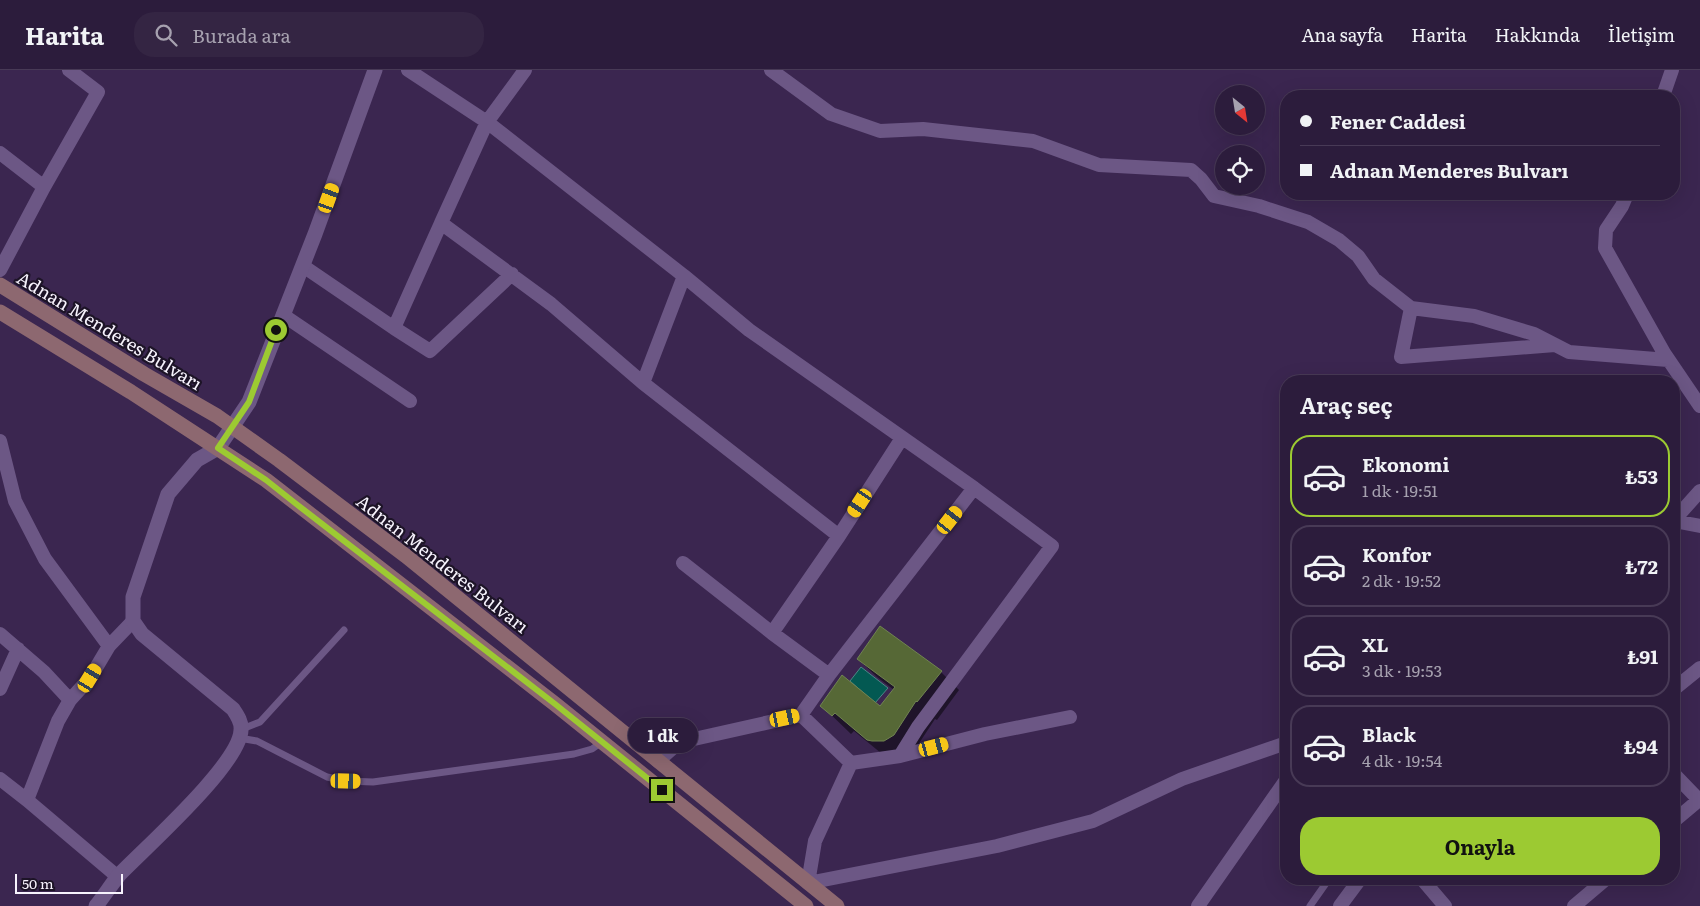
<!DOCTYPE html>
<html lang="tr">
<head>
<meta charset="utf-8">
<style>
	:root { --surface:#2c1c3c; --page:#342543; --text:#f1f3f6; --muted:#a6a1af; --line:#483a56; --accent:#9cca32 }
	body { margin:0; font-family:Literata,serif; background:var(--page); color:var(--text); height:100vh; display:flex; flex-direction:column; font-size:19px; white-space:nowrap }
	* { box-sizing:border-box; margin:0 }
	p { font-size:16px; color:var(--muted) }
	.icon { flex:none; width:28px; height:28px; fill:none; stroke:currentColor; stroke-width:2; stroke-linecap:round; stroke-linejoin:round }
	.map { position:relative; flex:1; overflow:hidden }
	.details { position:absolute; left:1280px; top:305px; width:400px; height:510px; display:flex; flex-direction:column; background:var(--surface); border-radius:20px; box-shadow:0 5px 20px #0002,0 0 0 1px var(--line) }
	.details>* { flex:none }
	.banner { position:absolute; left:1280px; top:20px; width:400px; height:110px; border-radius:20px; box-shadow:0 5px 20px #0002,0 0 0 1px var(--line); display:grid; align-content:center; height:110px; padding:0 20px; background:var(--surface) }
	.needle { width:32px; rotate:150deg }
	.fabs { position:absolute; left:1215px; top:15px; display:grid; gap:10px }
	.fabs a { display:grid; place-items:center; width:50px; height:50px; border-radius:50%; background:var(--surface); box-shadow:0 5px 20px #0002,0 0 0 1px var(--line); font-size:25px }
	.scale { position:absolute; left:15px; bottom:12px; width:108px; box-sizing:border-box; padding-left:5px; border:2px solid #f7f3fd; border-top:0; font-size:14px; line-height:18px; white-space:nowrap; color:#f7f3fd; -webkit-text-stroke:4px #1d1427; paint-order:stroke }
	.end { position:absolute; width:22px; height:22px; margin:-11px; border:6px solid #9cca32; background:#111; box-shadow:0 0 0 2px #111 }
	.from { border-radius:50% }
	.bubble { position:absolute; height:35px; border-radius:18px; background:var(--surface); box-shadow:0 5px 20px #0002,0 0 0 1px var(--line); font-size:16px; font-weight:700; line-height:35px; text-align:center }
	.car { position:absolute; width:15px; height:30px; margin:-15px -8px; border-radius:6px; box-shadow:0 0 4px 1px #0007; background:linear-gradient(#f5c518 24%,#345 0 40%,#f5c518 0 76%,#345 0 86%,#f5c518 0) }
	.banner b { display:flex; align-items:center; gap:18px; height:48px; font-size:19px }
	.banner b+b { border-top:1px solid var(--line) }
	.banner i { width:12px; height:12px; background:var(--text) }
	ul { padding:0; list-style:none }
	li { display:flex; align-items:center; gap:15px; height:82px; margin:0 10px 8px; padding:0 10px; border:2px solid var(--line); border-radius:20px }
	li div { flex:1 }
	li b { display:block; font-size:19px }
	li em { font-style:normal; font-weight:700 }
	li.selected { border-color:var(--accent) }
	li>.icon { width:45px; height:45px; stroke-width:1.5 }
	h2 { padding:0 20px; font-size:22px; line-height:60px }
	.primary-button { display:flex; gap:10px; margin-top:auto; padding:10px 20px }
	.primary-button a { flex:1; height:58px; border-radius:20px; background:var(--accent); color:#111; font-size:20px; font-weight:700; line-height:58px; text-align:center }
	header { display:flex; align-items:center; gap:30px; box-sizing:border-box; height:70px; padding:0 25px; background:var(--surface); border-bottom:1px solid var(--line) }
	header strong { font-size:24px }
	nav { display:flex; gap:28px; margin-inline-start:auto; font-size:18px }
	.search { width:350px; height:45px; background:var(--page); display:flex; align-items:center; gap:12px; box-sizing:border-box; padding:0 18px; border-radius:20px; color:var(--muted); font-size:19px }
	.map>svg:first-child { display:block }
	.water { fill:#035952; stroke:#4c8785 }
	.shadow { fill:#0007 }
	.building { fill:#566836; stroke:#708351 }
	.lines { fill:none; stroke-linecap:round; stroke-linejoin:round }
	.service { stroke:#6c5785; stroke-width:7 }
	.minor { stroke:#6c5785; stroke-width:14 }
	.tertiary { stroke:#6c5785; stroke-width:15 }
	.secondary { stroke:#8d6870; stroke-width:15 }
	.route { stroke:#9cca32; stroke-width:6 }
	.labels { text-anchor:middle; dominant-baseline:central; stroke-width:4.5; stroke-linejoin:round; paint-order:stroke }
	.street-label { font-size:18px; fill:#f7f3fd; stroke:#1d1427 }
</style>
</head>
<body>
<header>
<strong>Harita</strong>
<div class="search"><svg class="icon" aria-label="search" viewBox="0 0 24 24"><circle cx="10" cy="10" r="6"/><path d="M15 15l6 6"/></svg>Burada ara</div>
<nav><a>Ana sayfa</a><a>Harita</a><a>Hakkında</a><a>İletişim</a></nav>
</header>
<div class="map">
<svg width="1700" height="836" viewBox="0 0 1700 836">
	<rect width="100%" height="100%" fill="#3b2650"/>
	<path class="water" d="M861 597 888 618 875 633 850 611Z"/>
	<path class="shadow" d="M858 589 941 602 959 620 937 650 935 649 912 684 887 688 854 661 851 664 822 636 880 638 894 620 877 607Z"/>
	<path class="building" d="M880 556 942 601 917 632 916 631 894 665 884 671H872L867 670 835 643 832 646 820 636 842 605 880 636 895 617 857 589Z"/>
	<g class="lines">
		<path class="service" d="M242 659 260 652 344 560
			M239 668 257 671 327 707 346 711 373 712 574 684 592 679 602 672
			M1310 836 1329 809"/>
		<path class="minor" d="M408 0 487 52 684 206 749 260 974 418 1052 476 918 657 900 686
			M525 0 487 52 441 153 551 234 643 313 839 466
			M771 0 831 44 880 61 923 59 1033 71 1099 95 1191 100 1201 109 1214 126 1259 136 1308 152 1339 170 1358 186 1374 209 1411 238 1474 246 1534 264 1569 282 1668 290
			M1663 26 1672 0
			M0 83 44 117
			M1627 124 1622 136 1606 160 1605 178 1664 283 1700 336
			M303 196 394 258 430 281 512 204
			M0 200 44 117 98 22 69 0
			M1411 238 1401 287 1555 275
			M283 245 410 331
			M394 258 441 153
			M643 313 684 206
			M0 371 15 431 45 489 109 576
			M1674 450 1700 421
			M1674 451 1700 456
			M683 493 772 563 829 605
			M772 563 839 466 902 368
			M0 564 44 602 70 630
			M0 619 18 579
			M1674 619 1700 598
			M801 645 851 693 900 686 985 664 1070 647
			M658 691 675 676 694 669 801 645 829 605 974 418
			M851 693 815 771 808 813 997 776 1093 751 1182 709 1286 673
			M1674 704 1700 731
			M0 709 27 730 118 807
			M27 730 58 651 70 630 90 608 109 576 133 551
			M1674 751 1700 729
			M1422 809 1445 836
			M1198 836 1286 710
			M1340 836 1360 809
			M1574 836 1606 809"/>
		<path class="tertiary" d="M96 836C104 826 111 815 119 805 145 778 240 694 241 660 242 652 237 645 233 639L142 564 133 551V527L168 424 197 390 218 378 249 332 315 164 375 0"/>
		<path class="secondary" d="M0 215 144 304 217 346 279 390 406 486 837 836
			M0 242 131 322 266 410 555 634 806 836"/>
	</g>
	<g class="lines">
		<path class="route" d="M276 260 249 332 218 378 266 410 295 433 555 634 662 720"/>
	</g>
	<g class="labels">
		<g class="street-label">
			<text transform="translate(110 260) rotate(31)">Adnan Menderes Bulvarı</text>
			<text transform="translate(443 493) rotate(38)">Adnan Menderes Bulvarı</text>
		</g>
	</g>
</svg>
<div class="fabs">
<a><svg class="needle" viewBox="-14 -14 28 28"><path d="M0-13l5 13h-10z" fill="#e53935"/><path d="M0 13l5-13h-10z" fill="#a6a1af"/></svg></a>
<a><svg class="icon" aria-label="locate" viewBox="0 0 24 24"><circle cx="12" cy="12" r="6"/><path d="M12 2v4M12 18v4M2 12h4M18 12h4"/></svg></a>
</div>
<div class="scale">50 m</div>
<i class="end from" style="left:276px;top:260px"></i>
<i class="end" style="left:662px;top:720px"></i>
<div class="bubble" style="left:628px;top:648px;width:70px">1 dk</div>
<i class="car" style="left:329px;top:128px;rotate:20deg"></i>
<i class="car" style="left:860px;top:433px;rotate:213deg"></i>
<i class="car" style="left:950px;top:450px;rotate:38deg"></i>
<i class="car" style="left:90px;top:608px;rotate:31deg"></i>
<i class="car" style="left:785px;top:648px;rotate:78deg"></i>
<i class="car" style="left:934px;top:677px;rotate:75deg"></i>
<i class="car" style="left:346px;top:711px;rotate:91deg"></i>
<div class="banner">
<b><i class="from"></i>Fener Caddesi</b>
<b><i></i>Adnan Menderes Bulvarı</b>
</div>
<section class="details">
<h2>Araç seç</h2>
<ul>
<li class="selected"><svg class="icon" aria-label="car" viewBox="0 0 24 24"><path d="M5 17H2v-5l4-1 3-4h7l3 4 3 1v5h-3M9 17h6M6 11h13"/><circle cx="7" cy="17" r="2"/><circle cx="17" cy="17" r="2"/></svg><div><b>Ekonomi</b><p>1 dk · 19:51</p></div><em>₺53</em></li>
<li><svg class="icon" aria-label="car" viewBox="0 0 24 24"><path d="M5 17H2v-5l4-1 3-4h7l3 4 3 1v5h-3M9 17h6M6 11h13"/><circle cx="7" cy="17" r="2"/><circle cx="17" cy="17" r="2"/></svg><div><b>Konfor</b><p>2 dk · 19:52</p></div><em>₺72</em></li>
<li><svg class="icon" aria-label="car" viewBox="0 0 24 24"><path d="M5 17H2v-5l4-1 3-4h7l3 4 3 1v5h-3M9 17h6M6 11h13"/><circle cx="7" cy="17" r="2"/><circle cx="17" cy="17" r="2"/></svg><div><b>XL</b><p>3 dk · 19:53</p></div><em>₺91</em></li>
<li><svg class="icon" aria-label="car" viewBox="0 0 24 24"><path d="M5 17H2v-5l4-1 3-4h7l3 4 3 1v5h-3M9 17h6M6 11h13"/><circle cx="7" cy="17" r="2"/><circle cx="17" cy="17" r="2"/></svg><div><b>Black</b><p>4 dk · 19:54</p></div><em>₺94</em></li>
</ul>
<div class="primary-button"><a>Onayla</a></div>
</section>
</div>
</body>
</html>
